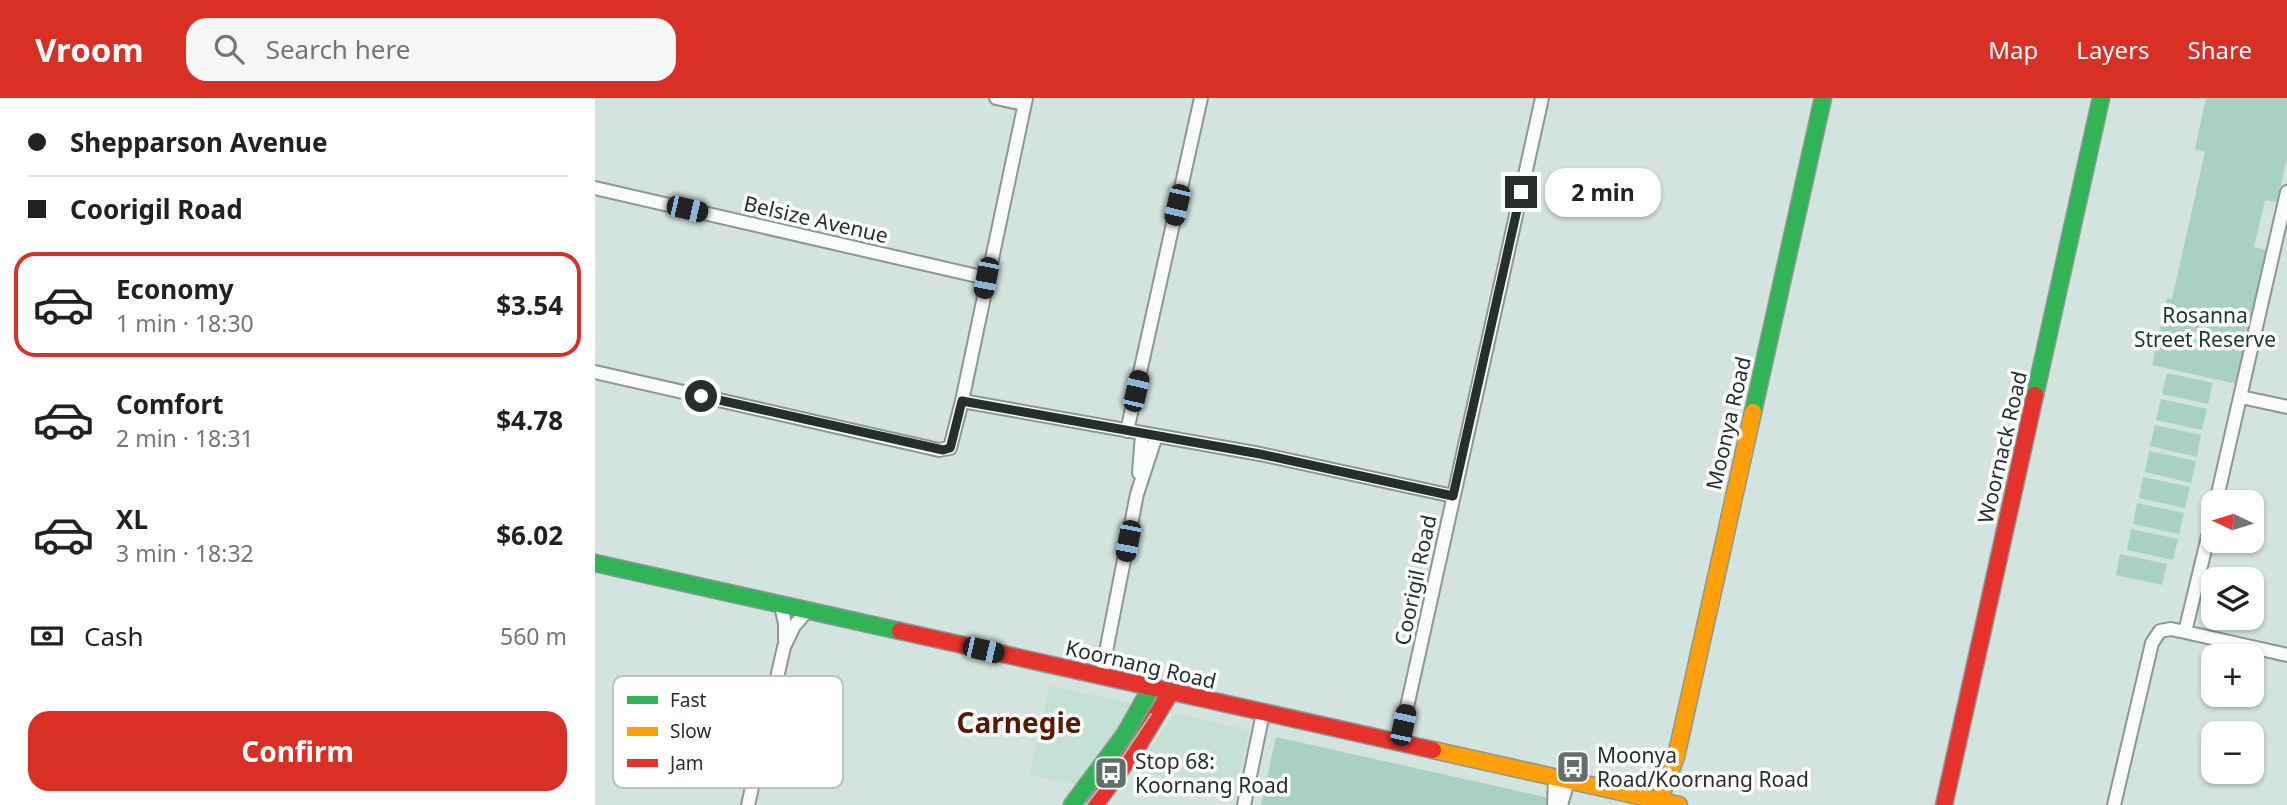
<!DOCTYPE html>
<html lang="en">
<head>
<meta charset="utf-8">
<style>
	:root { --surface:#fff; --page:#f6f6f6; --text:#202124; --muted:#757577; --line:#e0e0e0; --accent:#d93025 }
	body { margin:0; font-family:"Noto Sans",sans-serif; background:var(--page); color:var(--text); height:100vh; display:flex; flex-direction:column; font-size:26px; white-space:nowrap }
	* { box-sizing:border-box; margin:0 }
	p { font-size:23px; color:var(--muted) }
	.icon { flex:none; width:38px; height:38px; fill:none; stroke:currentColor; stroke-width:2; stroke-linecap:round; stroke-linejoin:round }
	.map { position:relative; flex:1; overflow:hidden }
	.drawer { display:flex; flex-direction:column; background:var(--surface); width:595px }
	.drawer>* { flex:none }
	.banner { display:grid; align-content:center; height:154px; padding:0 28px; background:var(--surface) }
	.needle { width:46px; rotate:274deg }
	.controls { position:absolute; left:1606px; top:392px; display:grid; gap:14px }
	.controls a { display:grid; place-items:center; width:63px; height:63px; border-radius:14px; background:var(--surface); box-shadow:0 2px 5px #0004; font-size:35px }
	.end { position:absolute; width:32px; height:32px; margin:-16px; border:9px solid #25302c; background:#fff; box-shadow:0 0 0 4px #fff }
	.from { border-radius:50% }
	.bubble { position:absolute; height:49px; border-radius:21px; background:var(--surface); box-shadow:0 2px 5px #0004; font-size:23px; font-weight:700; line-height:49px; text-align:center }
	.car { position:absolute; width:21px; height:42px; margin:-21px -10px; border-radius:9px; box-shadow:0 0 5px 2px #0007; background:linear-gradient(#222 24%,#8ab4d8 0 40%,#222 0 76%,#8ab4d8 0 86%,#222 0) }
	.banner b { display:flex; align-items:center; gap:24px; height:66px; font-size:26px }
	.banner b+b { border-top:2px solid var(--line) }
	.banner i { width:18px; height:18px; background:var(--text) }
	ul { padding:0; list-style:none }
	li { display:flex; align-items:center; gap:21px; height:105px; margin:0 14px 10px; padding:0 14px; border:4px solid transparent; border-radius:21px }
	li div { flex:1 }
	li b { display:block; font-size:26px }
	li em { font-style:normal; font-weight:700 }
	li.current { border-color:var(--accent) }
	li>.icon { width:63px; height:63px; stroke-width:1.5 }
	.pay { display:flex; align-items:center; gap:18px; height:77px; padding:0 28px; font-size:26px }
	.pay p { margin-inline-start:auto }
	.button { display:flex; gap:14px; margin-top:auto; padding:14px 28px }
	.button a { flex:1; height:80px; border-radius:21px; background:var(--accent); color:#fff; font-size:28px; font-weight:700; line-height:80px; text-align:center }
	header { display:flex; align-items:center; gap:42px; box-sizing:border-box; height:98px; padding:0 35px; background:var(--accent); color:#fff }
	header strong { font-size:33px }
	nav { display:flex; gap:38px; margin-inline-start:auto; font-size:24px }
	.search { width:490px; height:63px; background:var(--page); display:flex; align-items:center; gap:18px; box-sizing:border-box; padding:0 24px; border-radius:21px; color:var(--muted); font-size:26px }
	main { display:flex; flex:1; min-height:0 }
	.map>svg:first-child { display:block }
	.built { fill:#c5e1d6 }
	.green { fill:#a8d1c3 }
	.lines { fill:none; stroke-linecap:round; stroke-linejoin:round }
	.street-casing { stroke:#8c9793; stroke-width:16 }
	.fast-casing { stroke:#8c9793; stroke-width:19 }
	.slow-casing { stroke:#8c9793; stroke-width:19 }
	.jam-casing { stroke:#8c9793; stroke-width:19 }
	.street { stroke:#f8fbfa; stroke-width:12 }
	.fast { stroke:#30b455; stroke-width:16 }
	.slow { stroke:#ff9f0a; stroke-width:16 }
	.jam { stroke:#e5322d; stroke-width:16 }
	.tram { stroke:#b8bcba; stroke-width:2 }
	.route { stroke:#25302c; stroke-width:9 }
	.labels { text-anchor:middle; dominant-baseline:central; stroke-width:7; stroke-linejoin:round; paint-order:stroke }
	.street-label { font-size:21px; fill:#25302c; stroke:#fff }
	.park-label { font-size:21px; fill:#13382d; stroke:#fff }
	.poi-label { font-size:21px; fill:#25302c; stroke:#fff; text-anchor:start }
	.district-label { font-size:28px; font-weight:bold; fill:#581900; stroke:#fff }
	.key { fill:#fff; stroke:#bec1c0; stroke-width:2 }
	.key-label { font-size:19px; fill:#25302c }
</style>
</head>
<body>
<header>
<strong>Vroom</strong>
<div class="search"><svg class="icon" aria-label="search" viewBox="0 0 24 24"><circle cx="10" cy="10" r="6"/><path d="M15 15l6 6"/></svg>Search here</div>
<nav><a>Map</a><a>Layers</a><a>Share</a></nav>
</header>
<main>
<section class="drawer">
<div class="banner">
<b><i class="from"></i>Shepparson Avenue</b>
<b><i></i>Coorigil Road</b>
</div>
<ul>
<li class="current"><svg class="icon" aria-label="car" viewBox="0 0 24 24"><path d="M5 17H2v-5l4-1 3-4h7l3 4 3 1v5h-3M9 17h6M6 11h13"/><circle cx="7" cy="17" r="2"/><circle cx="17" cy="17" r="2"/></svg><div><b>Economy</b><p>1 min · 18:30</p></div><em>$3.54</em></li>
<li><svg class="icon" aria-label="car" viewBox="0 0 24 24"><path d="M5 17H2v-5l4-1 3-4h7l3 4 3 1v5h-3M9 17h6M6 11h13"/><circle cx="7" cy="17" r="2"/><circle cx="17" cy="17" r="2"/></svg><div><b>Comfort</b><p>2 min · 18:31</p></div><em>$4.78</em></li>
<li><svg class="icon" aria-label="car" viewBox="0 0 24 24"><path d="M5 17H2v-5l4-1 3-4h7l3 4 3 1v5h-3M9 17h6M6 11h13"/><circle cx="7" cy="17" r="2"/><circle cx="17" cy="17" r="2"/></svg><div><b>XL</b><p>3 min · 18:32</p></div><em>$6.02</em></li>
</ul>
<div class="pay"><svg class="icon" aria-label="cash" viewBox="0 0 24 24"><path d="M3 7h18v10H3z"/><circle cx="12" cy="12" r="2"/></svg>Cash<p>560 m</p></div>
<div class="button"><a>Confirm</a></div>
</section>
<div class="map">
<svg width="1692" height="707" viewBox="0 0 1692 707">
	<rect width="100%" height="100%" fill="#d3e3dd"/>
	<path class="built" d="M455 588 534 605 536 611 482 687 435 676Z
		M583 616 654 632 639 696 541 673 577 619Z"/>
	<path class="green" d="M1611 0H1692V60L1682 104 1670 102 1659 149 1671 152 1642 286 1557 267 1572 200 1577 201 1610 54 1600 51Z
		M1572 275 1618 285 1613 306 1567 296Z
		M1566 301 1612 311 1607 332 1561 322Z
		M1560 327 1606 337 1602 359 1555 348Z
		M1554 353 1601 363 1596 385 1550 374Z
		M1548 379 1595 389 1590 410 1544 400Z
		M1542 405 1589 415 1584 436 1538 426Z
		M1536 431 1583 441 1578 462 1532 452Z
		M1525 456 1572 466 1567 487 1521 477Z
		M681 639 950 699 956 701V707H666Z"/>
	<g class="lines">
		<defs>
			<path id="street" d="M401 0 429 6
				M0 90 391 180
				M0 274 344 352 355 350 367 303 431 0
				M1646 299 1692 309
				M367 303 665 356 858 398
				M532 333 606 0
				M544 375 547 336
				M1621 404 1692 94
				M186 507 190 526V542
				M1590 534 1692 557
				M506 579 542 396 561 338
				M804 645 947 0
				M153 707 189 549 199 528 212 513
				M649 707 668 615
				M959 707 960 680
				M966 707 973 683
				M1519 707 1557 545 1565 533 1576 531 1590 534 1619 414"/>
			<path id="fast" d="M1440 297 1506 0
				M1158 314 1228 0
				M0 465 305 533
				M477 707 530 636 556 590"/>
			<path id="slow" d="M838 652 1084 707
				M1064 703 1081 659 1158 314"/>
			<path id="jam" d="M305 533 838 652
				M500 707 543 648 575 595
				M1349 707 1440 297"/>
		</defs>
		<use href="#street" class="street-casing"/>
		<use href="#fast" class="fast-casing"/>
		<use href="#slow" class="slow-casing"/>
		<use href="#jam" class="jam-casing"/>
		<use href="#street" class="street"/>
		<use href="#fast" class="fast"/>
		<use href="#slow" class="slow"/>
		<use href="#jam" class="jam"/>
		<path class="tram" d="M491 707 522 667 556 616"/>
	</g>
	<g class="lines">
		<path class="route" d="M106 298 348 352 355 350 356 347 367 303 665 356 858 398 926 94"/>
	</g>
	<defs>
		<symbol id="bus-square" viewBox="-11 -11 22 22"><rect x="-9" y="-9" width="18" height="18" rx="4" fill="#626f6a" stroke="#fff"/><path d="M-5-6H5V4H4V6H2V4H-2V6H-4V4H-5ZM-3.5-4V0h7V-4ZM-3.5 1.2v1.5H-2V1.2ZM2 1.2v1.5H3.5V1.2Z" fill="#fff"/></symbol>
	</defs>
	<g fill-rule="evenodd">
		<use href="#bus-square" x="959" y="650" width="38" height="38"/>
		<use href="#bus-square" x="497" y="656" width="38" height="38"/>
	</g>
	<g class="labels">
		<g class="street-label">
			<text transform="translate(221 121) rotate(13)">Belsize Avenue</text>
			<text transform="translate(1133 325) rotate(-77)">Moonya Road</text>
			<text transform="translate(1407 349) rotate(-77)">Woornack Road</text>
			<text transform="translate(820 482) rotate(-78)">Coorigil Road</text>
			<text transform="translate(546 566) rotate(13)">Koornang Road</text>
		</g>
		<g class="park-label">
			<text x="1610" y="217">Rosanna<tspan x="1610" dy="24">Street Reserve</tspan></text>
		</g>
		<g class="poi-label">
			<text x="1002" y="657">Moonya<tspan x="1002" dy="24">Road/Koornang Road</tspan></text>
			<text x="540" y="663">Stop 68:<tspan x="540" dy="24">Koornang Road</tspan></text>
		</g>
		<g class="district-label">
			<text x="424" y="624">Carnegie</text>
		</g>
	</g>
	<rect x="18" y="578" width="230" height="112" rx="10" class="key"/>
	<rect x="32" y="598" width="31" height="8" fill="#30b455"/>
	<rect x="32" y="629" width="31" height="9" fill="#ff9f0a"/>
	<rect x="32" y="661" width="31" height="8" fill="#e5322d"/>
	<g class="key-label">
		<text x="75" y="609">Fast</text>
		<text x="75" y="640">Slow</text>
		<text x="75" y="672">Jam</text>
	</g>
</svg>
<div class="controls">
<a><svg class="needle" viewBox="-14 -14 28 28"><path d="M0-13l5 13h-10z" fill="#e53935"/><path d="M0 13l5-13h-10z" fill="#757577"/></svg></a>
<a><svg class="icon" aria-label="layers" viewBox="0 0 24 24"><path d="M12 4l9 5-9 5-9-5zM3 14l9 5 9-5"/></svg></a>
<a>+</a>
<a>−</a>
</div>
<i class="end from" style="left:106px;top:298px"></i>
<i class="end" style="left:926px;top:94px"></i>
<div class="bubble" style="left:950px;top:70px;width:116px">2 min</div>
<i class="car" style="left:582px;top:107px;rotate:193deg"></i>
<i class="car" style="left:92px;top:111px;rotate:103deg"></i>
<i class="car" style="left:391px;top:180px;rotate:191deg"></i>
<i class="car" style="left:541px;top:293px;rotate:13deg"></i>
<i class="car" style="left:533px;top:443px;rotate:191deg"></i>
<i class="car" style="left:388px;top:552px;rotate:103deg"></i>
<i class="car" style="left:808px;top:627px;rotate:12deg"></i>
</div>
</main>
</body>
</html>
